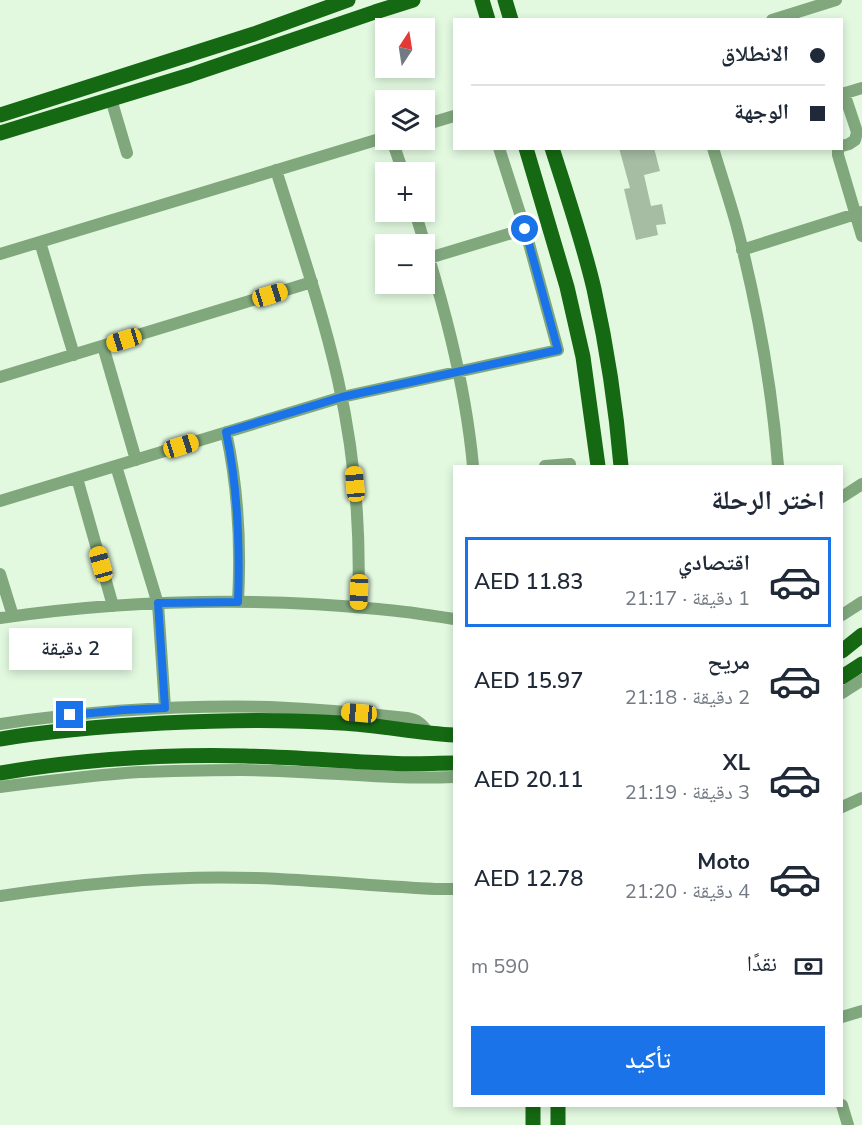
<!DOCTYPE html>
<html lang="ar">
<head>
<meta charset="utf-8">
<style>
	:root { --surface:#fff; --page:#f2f2f3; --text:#1f2937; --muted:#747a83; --line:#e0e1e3; --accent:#1a73e8 }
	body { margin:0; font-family:"Nunito Sans","Noto Naskh Arabic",sans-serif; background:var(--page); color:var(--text); direction:rtl; height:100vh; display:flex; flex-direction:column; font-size:22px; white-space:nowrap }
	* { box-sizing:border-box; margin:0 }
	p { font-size:20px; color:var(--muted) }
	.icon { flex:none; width:33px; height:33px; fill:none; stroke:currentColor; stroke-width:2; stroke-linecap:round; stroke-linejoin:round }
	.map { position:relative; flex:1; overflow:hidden; direction:ltr }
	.sheet { position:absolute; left:453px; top:465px; width:390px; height:642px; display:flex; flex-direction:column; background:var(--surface); border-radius:0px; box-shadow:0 3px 9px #0003; direction:rtl }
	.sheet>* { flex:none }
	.banner { position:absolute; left:453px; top:18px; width:390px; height:132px; border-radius:0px; box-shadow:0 3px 9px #0003; direction:rtl; display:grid; align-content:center; height:132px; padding:0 18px; background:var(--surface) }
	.needle { width:39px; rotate:12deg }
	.tools { position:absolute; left:375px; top:18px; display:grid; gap:12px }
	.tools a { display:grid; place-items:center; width:60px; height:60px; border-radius:0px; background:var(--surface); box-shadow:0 3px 9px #0003; font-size:30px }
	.end { position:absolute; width:27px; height:27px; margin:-14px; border:8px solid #1a73e8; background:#fff; box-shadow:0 0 0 3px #fff }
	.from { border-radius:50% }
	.bubble { position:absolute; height:42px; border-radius:0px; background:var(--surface); box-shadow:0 3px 9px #0003; font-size:20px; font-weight:600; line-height:42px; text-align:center; direction:rtl }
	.car { position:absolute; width:18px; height:36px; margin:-18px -9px; border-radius:8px; box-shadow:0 0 4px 2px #0007; background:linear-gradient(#f5c518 24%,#345 0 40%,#f5c518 0 76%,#345 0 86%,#f5c518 0) }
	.banner b { display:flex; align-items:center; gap:21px; height:57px; font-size:22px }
	.banner b+b { border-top:2px solid var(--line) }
	.banner i { width:15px; height:15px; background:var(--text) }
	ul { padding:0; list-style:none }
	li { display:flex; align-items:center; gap:18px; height:90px; margin:0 12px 9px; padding:0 6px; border:3px solid transparent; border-radius:0px }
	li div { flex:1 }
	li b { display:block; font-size:22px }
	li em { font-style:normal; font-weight:600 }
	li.on { border-color:var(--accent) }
	li>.icon { width:54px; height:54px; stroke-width:1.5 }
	h2 { padding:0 18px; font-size:27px; line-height:72px }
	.pay { display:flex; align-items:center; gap:15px; height:66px; padding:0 18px; font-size:22px }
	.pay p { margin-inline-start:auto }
	.action { display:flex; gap:12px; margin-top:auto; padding:12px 18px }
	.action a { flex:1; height:69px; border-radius:0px; background:var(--accent); color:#fff; font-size:24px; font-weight:600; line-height:69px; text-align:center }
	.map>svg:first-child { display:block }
	.building { fill:#a6bca3 }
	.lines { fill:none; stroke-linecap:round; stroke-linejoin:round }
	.minor { stroke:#81a87d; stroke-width:12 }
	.major { stroke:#156912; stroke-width:15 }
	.route { stroke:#1a73e8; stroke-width:8 }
</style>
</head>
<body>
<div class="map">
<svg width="862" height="1125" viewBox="0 0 862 1125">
	<rect width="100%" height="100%" fill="#e2f9e0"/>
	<path class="building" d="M619 148H654L660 171 644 175 651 206 662 204 666 224 656 225 658 235 636 240 624 189 630 188Z"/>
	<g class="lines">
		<path class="minor" d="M772 20 836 0
			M842 94 862 88
			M111 99 127 153
			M424 125 454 116
			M392 140 403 172
			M842 146 849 144 855 140 857 132 844 93
			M713 148C721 175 730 201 737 227 757 305 772 386 778 466
			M838 148V155L862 236
			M276 170C298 240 322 309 338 380 355 455 361 531 358 607
			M415 212C441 295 465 379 473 466
			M40 242 74 355
			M742 250 862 212
			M0 254 386 137
			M429 258 525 229
			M103 346 136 460
			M0 377 312 282
			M226 432C238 487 241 546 238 602
			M116 466 158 604 165 708
			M545 466 570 464V466
			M77 478 113 606
			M842 497 862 484
			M0 501 342 397 558 350 525 229 499 148
			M0 574 13 616
			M842 615 862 602
			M0 618C125 600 252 597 378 609 403 611 429 615 454 619
			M842 693 862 680
			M0 724C89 711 180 705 270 707 316 709 362 713 407 718 418 720 422 724 428 732
			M0 787C47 781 93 775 140 772 174 771 207 770 241 770 312 770 383 780 454 777
			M842 807 862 798
			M0 896C85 883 171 875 256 878 316 880 375 886 435 889H454
			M842 1017 862 1011
			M842 1105 848 1125"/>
		<path class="major" d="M482 0 488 20
			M505 0 511 20
			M0 115 254 34 348 0
			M0 133 190 75 375 12 413 0
			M526 148 567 287 583 357 598 466
			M552 148C567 195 583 242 594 289 607 348 616 407 621 466
			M842 651 862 635
			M842 677 862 664
			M0 739C54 730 109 726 163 723 223 720 282 719 341 723 379 725 417 733 454 735
			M0 773C78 760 166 754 245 756 292 757 339 761 386 763 409 765 432 763 454 763
			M533 1106V1125
			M558 1125V1106"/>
	</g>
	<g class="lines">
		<path class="route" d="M70 715 124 710 165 708 158 603 238 602C240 546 238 488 226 432L342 397 558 350 525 229"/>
	</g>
</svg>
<div class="tools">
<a><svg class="needle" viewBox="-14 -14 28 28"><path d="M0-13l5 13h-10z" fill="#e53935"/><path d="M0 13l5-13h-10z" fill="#747a83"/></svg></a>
<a><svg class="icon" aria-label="layers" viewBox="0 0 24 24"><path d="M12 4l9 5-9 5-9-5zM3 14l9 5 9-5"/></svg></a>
<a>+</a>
<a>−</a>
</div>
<i class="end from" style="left:525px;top:229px"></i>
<i class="end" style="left:70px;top:715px"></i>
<div class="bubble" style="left:9px;top:628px;width:123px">2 دقيقة</div>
<i class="car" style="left:270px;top:295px;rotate:73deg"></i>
<i class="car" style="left:124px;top:340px;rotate:253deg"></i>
<i class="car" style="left:181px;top:446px;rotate:73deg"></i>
<i class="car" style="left:355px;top:484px;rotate:355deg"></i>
<i class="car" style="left:101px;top:564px;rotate:344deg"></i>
<i class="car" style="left:359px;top:592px;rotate:182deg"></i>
<i class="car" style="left:359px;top:713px;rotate:275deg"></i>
<div class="banner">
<b><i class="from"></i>الانطلاق</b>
<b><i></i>الوجهة</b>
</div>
<section class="sheet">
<h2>اختر الرحلة</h2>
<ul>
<li class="on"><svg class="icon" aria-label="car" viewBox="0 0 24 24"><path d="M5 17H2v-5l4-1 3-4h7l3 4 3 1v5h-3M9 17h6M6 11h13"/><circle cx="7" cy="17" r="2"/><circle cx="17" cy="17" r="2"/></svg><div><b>اقتصادي</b><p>1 دقيقة · 21:17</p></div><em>AED 11.83</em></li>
<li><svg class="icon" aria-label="car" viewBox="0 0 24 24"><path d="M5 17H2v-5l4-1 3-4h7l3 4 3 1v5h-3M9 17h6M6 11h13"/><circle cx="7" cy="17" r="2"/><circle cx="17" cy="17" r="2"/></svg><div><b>مريح</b><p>2 دقيقة · 21:18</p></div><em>AED 15.97</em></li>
<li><svg class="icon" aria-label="car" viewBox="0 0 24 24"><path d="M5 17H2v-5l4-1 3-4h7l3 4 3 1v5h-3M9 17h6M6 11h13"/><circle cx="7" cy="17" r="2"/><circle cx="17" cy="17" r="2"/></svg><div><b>XL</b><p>3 دقيقة · 21:19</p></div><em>AED 20.11</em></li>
<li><svg class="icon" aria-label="car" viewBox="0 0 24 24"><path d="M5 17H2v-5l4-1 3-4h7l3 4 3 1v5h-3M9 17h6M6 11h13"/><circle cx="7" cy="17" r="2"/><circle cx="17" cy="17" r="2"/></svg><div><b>Moto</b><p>4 دقيقة · 21:20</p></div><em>AED 12.78</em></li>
</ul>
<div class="pay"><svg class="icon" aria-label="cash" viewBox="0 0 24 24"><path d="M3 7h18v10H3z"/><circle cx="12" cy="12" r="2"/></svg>نقدًا<p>590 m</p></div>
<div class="action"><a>تأكيد</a></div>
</section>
</div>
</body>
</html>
